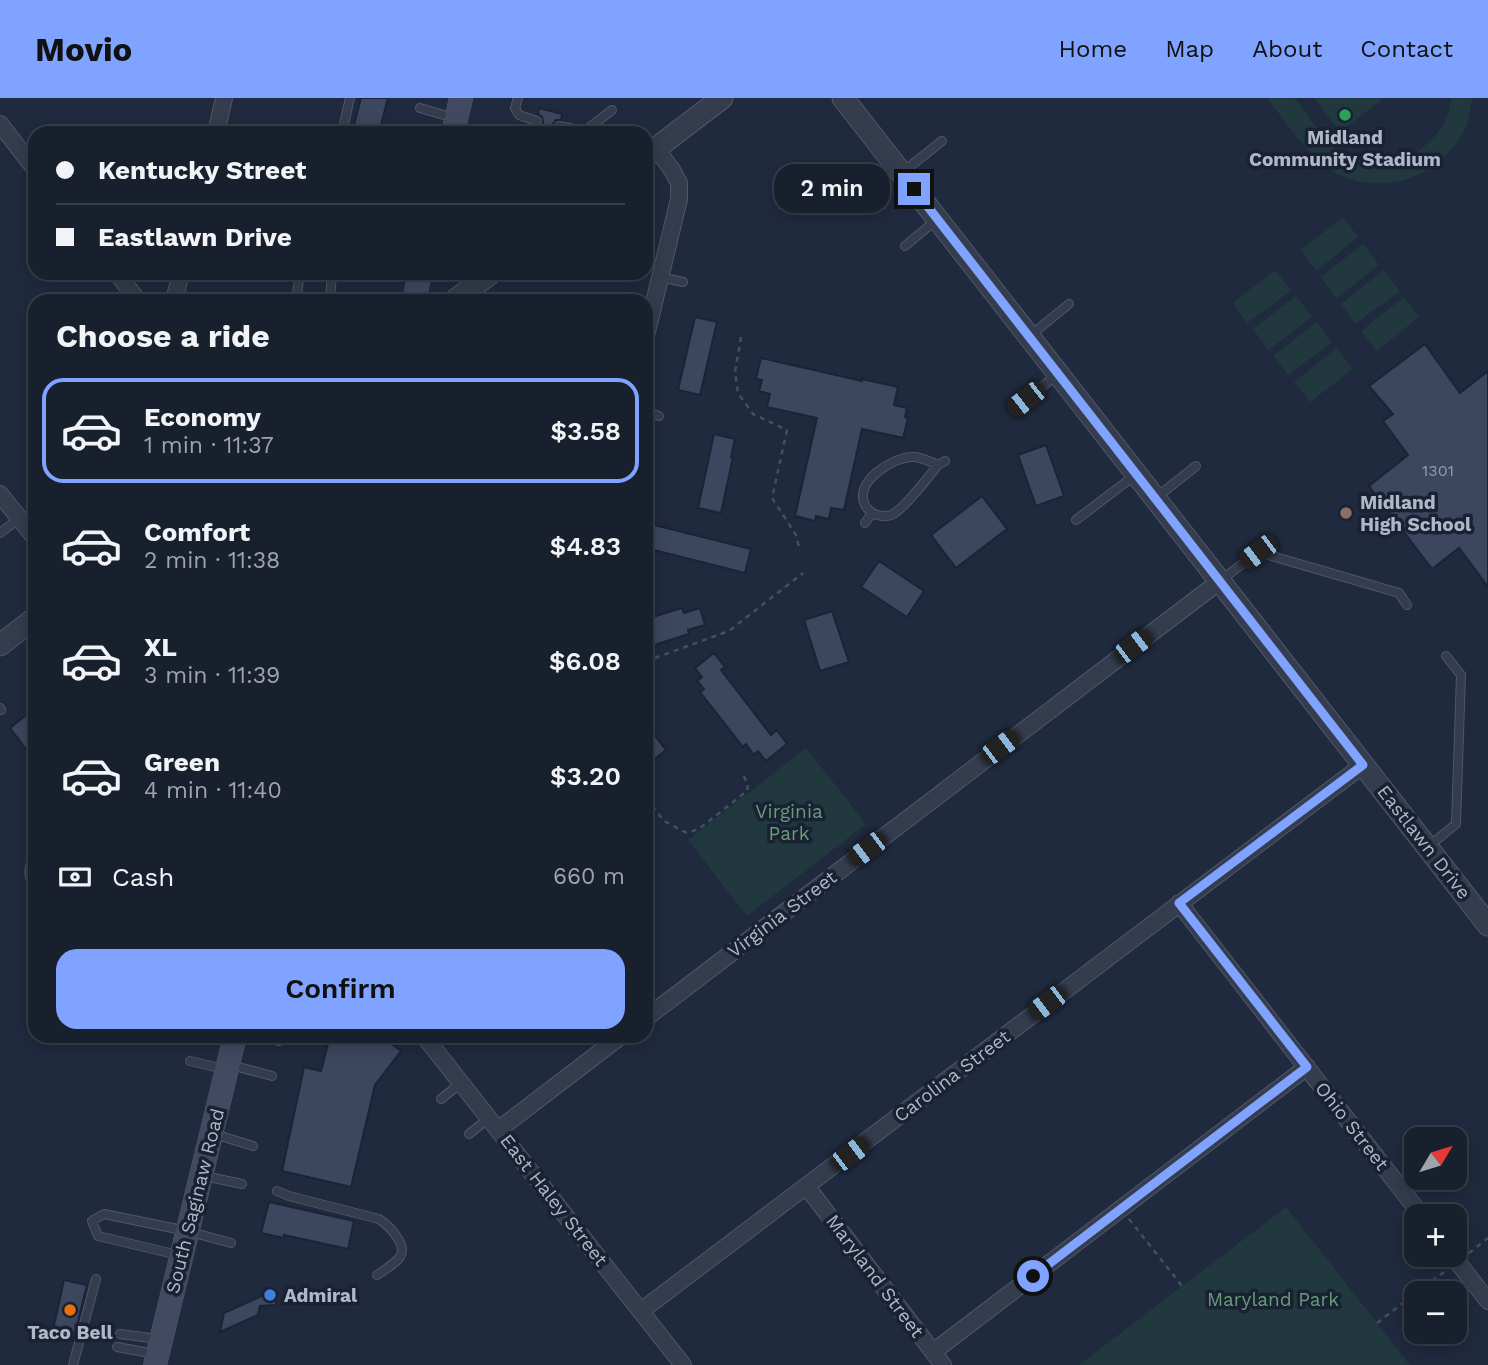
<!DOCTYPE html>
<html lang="en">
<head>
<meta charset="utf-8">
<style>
	:root { --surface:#18202e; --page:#252d3a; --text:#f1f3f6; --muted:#9fa3aa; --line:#363e4a; --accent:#7fa3ff }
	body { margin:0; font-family:"Work Sans",sans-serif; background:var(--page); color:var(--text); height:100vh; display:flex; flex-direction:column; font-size:26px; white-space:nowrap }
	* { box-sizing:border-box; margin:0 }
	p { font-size:23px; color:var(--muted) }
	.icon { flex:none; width:38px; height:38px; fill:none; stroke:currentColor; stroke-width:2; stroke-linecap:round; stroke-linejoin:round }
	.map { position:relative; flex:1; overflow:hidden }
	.side { position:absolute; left:28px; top:196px; width:625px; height:749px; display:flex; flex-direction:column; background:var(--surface); border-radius:21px; box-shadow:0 4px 18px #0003,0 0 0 2px var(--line) }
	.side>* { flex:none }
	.top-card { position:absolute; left:28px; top:28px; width:625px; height:154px; border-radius:21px; box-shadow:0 4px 18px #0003,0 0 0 2px var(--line); display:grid; align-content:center; height:154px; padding:0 28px; background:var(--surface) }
	.needle { width:46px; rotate:52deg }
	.tools { position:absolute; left:1404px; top:1029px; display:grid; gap:14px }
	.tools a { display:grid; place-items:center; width:63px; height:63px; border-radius:14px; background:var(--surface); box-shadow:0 4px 18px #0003,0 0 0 2px var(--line); font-size:35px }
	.end { position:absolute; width:32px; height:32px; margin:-16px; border:9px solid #7fa3ff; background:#111; box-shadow:0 0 0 4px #111 }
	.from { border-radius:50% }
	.bubble { position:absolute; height:49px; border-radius:21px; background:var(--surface); box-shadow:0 4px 18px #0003,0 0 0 2px var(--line); font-size:23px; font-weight:600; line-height:49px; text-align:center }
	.car { position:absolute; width:21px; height:42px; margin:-21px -10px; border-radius:9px; box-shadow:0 0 5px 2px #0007; background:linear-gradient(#222 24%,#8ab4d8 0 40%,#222 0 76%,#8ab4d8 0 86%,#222 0) }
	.top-card b { display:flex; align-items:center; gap:24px; height:66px; font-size:26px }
	.top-card b+b { border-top:2px solid var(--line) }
	.top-card i { width:18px; height:18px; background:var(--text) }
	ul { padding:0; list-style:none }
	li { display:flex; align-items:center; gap:21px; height:105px; margin:0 14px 10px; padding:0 14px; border:4px solid transparent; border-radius:21px }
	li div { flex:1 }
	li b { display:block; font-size:26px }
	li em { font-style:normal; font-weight:600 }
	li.selected { border-color:var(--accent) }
	li>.icon { width:63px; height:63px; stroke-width:1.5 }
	h2 { padding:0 28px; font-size:32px; line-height:84px }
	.pay { display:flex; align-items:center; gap:18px; height:77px; padding:0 28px; font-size:26px }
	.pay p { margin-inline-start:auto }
	.primary-button { display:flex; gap:14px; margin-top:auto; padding:14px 28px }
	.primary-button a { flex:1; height:80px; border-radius:21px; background:var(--accent); color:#111; font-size:28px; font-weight:600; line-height:80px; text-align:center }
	header { display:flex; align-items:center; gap:42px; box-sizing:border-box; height:98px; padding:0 35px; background:var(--accent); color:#111 }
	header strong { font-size:33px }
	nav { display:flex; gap:38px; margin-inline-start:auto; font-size:24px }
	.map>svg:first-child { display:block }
	.green { fill:#22383f }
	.building { fill:#3c465e; stroke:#1b2335; stroke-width:2 }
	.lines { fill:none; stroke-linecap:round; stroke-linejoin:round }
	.service-casing { stroke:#4f5769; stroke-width:10 }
	.minor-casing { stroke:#4f5769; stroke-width:18 }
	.tertiary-casing { stroke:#4f5769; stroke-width:23 }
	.secondary-casing { stroke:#4f5769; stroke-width:24 }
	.path { stroke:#3d5459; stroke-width:2.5; stroke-dasharray:5 5; stroke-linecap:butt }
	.service { stroke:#343c4e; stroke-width:8 }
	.minor { stroke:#343c4e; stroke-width:16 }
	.tertiary { stroke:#343c4e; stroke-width:21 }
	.secondary { stroke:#424a61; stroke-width:23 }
	.route { stroke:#7fa3ff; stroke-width:9 }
	.leisure-dot { fill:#2e9e5b; stroke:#192133; stroke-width:2.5 }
	.education-dot { fill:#8d6e63; stroke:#192133; stroke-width:2.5 }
	.shop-dot { fill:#3f7fe0; stroke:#192133; stroke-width:2.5 }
	.food-dot { fill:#e8710a; stroke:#192133; stroke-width:2.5 }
	.labels { text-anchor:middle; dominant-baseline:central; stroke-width:7; stroke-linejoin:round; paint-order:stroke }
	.number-label { font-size:16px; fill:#939bae }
	.poi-label { font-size:19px; font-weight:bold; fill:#b0b7c9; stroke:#192133 }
	.park-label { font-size:19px; fill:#649d77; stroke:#192133 }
	.street-label { font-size:19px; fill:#b0b7c9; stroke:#192133 }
</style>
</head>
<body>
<header>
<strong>Movio</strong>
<nav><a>Home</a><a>Map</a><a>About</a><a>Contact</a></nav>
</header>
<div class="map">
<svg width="1488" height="1267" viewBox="0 0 1488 1267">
	<rect width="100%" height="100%" fill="#202a3e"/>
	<path class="green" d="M1267 0H1295C1304 12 1325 44 1336 50 1366 69 1404 70 1430 43 1436 37 1443 29 1446 21 1449 15 1450 7 1451 0H1472C1471 10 1469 22 1465 31 1442 78 1383 100 1336 75 1308 60 1287 25 1267 0Z
		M1314 0H1384L1340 34Z
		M1343 119 1358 139 1316 173 1301 152Z
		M1363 146 1379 167 1336 201 1321 179Z
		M1275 172 1291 193 1247 225 1233 205Z
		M1384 172 1400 193 1355 226 1341 206Z
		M1296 198 1312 219 1268 252 1253 231Z
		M1404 199 1419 219 1377 253 1361 233Z
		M1317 224 1332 244 1288 277 1273 258Z
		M1337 250 1353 271 1310 304 1294 284Z
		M806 650 866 726 747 818 688 742Z
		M1286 1109 1410 1267H1079Z"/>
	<path class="building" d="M361 0H388L379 35H352Z
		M539 10 562 16 561 22H556L553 26V31L558 35H534L535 29 541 28 543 24 542 19 538 16Z
		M695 219 717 224 700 297 678 292Z
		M1425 246 1460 295 1488 273V489L1459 450 1432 471 1369 388 1408 357 1383 323 1393 316 1369 288Z
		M761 260 862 283V281L898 289 894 307 907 310 905 319 908 320 903 340 862 331 844 412 831 410 829 421 816 418 815 423 795 418 817 320 767 309 770 296 759 293 762 282 756 281Z
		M714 336 735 341 731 359H733L721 415 698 410Z
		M1046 347 1064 398 1036 408 1018 357Z
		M982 398 1007 431 956 470 931 437Z
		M646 425 751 451 745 475 646 450Z
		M879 463 924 493 907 519 861 489Z
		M682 510 684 515 700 510 705 527 688 532 689 536 648 549 646 542V521Z
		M832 513 849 564 820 573 804 522Z
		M714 555 725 569 721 572 771 637 777 632 787 646 766 663 758 653 754 657 746 646 743 649 700 594 704 591 697 583 702 579 695 570Z
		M35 610V663L10 630Z
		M646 626 666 652 646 668Z
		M330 938H381L401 953 375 987 351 1089 282 1073 304 969 321 973Z
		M269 1104 354 1123 348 1151 284 1137V1140L261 1135Z
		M64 1182 87 1187 73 1243 52 1236Z
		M275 1192 276 1207 260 1208 258 1217 220 1234 224 1215Z"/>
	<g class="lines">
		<defs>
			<path id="service" d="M518 0 515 10 519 17 537 23
				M420 10 454 20
				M559 28 585 33 612 12
				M342 35 350 0
				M903 74 942 43
				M905 148 935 123
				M660 179 683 184
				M296 203 300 175
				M330 203 332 175
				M1031 237 1069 206
				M1014 311 1058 276
				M646 314 659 318
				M938 367C930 364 921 358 912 359 893 359 853 384 865 407 868 412 871 415 877 417 882 418 889 419 893 416 905 410 929 378 938 367L945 363
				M1157 399 1196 368
				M1076 422 1134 378
				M865 425 872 415
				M0 435 19 421
				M1221 482 1258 454 1399 495 1407 507
				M0 610 1 612
				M1428 749 1456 726 1461 577 1446 558
				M35 750C32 763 24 778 35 787
				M262 938 279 943
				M190 963 224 971
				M231 967 272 978
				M441 1001 461 985
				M214 1036 253 1048
				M469 1036 489 1020
				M204 1078 242 1086
				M277 1093 289 1098 379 1121C388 1127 408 1146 400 1159 395 1166 384 1172 377 1177
				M178 1157 98 1138 92 1123 104 1116 187 1133 231 1145
				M120 1236 158 1241
				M117 1249 155 1256
				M73 1267 96 1181"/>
			<path id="minor" d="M0 26 35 71
				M216 35 224 0
				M117 175 138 203
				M174 203 181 175
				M646 238 679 101V85L672 72 656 50
				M0 396 35 440
				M1179 805 1422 1118
				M646 920 1220 483
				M424 938 683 1267
				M498 1032 621 938
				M807 1089 943 1267
				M1452 1157 1488 1203
				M641 1213 1363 667
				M933 1254 1307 969"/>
			<path id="tertiary" d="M843 0 1488 827
				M646 58 722 0
				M454 203 491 175
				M0 547 35 520"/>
			<path id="secondary" d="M453 35 461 0
				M414 203 420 175
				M155 1267 235 938"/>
		</defs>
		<use href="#service" class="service-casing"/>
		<use href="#minor" class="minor-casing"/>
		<use href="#tertiary" class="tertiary-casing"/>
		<use href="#secondary" class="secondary-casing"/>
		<path class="path" d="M741 239 735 274 738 295 753 316 787 332 772 400 796 437 800 453
			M655 560 729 533 803 475
			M646 700 664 723 687 735 699 731 747 693 748 686 743 677
			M1129 1121 1182 1188
			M1469 1155 1488 1140
			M1416 1195 1444 1174
			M1377 1225 1416 1195"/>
		<use href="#service" class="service"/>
		<use href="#minor" class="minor"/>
		<use href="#tertiary" class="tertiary"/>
		<use href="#secondary" class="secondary"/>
	</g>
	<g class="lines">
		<path class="route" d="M914 91 1363 667 1179 805 1307 969 1033 1178"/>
	</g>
	<circle class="leisure-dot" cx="1345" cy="17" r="7"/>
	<circle class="education-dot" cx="1346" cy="415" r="7"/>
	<circle class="shop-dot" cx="270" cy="1197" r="7"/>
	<circle class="food-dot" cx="70" cy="1212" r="7"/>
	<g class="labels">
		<g class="number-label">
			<text x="1438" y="372">1301</text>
		</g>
		<g class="poi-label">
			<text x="1345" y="39">Midland<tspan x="1345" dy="22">Community Stadium</tspan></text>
			<text x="1360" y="404" text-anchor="start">Midland<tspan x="1360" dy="22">High School</tspan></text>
			<text x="284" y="1197" text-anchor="start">Admiral</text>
			<text x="70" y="1234">Taco Bell</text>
		</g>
		<g class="park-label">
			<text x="789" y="713">Virginia<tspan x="789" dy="22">Park</tspan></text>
			<text x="1273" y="1201">Maryland Park</text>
		</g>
		<g class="street-label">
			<text transform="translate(1424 744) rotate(52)">Eastlawn Drive</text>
			<text transform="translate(782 816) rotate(-37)">Virginia Street</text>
			<text transform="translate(952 978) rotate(-37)">Carolina Street</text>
			<text transform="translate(1352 1028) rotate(52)">Ohio Street</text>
			<text transform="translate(554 1102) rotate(52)">East Haley Street</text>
			<text transform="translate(195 1103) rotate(-76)">South Saginaw Road</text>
			<text transform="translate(875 1178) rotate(53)">Maryland Street</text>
		</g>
	</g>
</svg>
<div class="tools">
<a><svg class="needle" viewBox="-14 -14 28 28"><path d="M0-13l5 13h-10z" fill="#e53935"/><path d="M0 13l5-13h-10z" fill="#9fa3aa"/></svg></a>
<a>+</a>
<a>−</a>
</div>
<i class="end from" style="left:1033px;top:1178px"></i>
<i class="end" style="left:914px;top:91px"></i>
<div class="bubble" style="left:774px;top:66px;width:116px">2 min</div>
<i class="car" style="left:1026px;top:301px;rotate:232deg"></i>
<i class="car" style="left:1258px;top:454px;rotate:233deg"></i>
<i class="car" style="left:1133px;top:548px;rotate:53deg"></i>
<i class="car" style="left:1000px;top:649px;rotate:53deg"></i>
<i class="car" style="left:867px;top:751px;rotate:233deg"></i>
<i class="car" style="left:1047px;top:905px;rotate:233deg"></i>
<i class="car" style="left:850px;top:1056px;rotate:53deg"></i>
<div class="top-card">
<b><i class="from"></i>Kentucky Street</b>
<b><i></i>Eastlawn Drive</b>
</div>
<section class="side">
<h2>Choose a ride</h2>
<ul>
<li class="selected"><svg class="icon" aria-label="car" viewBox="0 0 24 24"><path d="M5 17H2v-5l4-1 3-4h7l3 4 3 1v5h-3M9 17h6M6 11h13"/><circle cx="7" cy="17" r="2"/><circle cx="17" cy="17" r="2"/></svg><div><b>Economy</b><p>1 min · 11:37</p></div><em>$3.58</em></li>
<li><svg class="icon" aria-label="car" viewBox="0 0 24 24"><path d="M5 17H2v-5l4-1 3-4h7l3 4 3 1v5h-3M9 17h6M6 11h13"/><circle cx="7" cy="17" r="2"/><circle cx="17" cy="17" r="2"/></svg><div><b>Comfort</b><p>2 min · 11:38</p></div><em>$4.83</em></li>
<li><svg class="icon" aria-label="car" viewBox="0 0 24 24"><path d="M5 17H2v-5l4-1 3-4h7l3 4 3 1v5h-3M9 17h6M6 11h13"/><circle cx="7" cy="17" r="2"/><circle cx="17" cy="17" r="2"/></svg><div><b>XL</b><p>3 min · 11:39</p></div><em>$6.08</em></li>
<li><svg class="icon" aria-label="car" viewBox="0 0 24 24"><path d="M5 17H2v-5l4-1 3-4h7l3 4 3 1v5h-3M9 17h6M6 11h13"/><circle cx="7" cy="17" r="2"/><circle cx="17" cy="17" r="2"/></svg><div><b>Green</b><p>4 min · 11:40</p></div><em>$3.20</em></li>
</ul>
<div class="pay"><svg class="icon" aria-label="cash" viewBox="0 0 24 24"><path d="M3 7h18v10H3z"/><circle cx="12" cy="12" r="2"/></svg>Cash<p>660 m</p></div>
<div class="primary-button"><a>Confirm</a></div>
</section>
</div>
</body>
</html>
